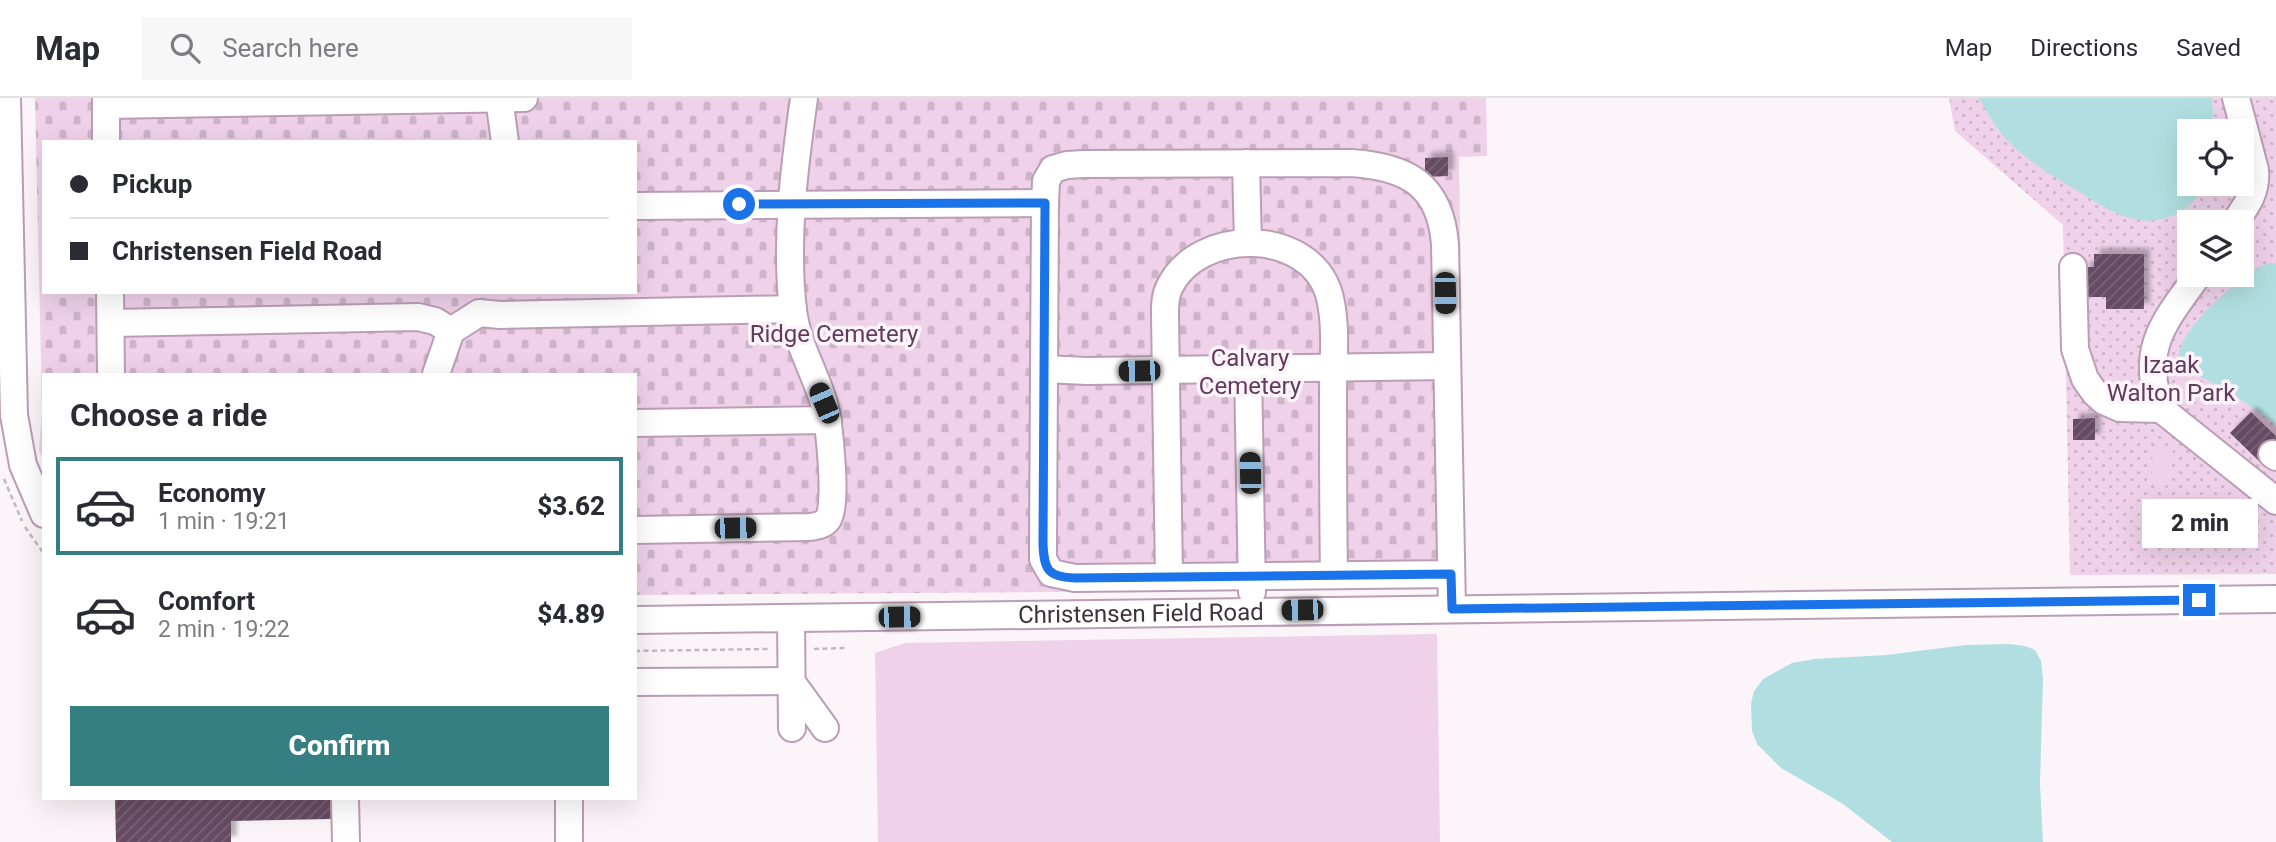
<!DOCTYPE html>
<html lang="en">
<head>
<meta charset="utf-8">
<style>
	:root { --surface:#fff; --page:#f7f7f7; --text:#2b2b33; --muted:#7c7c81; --line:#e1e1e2; --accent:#357e81 }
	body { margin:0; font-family:Roboto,sans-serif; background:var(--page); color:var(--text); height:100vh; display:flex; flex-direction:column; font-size:26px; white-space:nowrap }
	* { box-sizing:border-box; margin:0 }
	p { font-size:23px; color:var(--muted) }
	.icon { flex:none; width:38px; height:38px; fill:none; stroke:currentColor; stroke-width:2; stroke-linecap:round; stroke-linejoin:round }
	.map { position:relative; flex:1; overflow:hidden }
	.panel { position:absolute; left:42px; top:275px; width:595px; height:427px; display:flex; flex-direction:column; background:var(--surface); border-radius:0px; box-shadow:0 7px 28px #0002 }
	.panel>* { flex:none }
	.banner { position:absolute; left:42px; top:42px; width:595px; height:154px; border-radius:0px; box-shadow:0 7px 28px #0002; display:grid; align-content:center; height:154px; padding:0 28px; background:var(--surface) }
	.controls { position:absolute; left:2177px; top:21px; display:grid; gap:14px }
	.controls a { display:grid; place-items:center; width:77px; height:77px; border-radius:0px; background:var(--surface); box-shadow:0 7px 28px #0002; font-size:35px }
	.end { position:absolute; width:32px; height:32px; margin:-16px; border:9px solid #1a73e8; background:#fff; box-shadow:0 0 0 4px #fff }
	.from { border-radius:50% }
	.bubble { position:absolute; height:49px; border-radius:0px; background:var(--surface); box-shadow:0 7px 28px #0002; font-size:23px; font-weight:800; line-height:49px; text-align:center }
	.car { position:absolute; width:21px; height:42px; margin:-21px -10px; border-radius:9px; box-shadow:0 0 5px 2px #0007; background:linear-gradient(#222 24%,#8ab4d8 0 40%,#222 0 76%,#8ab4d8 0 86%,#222 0) }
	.banner b { display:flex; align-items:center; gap:24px; height:66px; font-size:26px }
	.banner b+b { border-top:2px solid var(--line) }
	.banner i { width:18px; height:18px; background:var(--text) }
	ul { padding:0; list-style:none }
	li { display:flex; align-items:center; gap:21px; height:98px; margin:0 14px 10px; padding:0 14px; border:4px solid transparent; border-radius:0px }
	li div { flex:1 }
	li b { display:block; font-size:26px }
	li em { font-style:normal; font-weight:800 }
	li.selected { border-color:var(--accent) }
	li>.icon { width:63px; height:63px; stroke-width:1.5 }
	h2 { padding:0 28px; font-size:32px; line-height:84px }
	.action { display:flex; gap:14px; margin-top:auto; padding:14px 28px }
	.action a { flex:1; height:80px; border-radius:0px; background:var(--accent); color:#fff; font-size:28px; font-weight:800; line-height:80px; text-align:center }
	header { display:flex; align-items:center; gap:42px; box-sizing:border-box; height:98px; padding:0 35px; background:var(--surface); border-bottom:2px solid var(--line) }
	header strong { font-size:33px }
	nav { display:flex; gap:38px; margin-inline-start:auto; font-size:24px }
	.search { width:490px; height:63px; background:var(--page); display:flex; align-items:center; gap:18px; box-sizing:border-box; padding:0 24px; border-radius:0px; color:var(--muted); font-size:26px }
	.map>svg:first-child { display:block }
	.grass { fill:url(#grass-dots); fill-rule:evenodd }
	.cemetery { fill:url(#cemetery-stones); fill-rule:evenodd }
	.garden { fill:#efd1e9 }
	.water { fill:#b1dfe1 }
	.building { fill:url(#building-hatch); filter:url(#shadow) }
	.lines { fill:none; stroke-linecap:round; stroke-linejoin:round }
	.minor-casing { stroke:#bb9eb6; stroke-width:30 }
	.path { stroke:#c1b9c0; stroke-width:2.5; stroke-dasharray:5 3.5; stroke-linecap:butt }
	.minor { stroke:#fff; stroke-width:26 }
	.route { stroke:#1a73e8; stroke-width:9 }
	.labels { text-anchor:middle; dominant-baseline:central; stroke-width:7; stroke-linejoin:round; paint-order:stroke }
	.park-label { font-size:24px; fill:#633a5d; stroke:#fbf5fa }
	.street-label { font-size:24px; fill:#3e323c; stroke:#fbf5fa }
</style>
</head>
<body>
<header>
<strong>Map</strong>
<div class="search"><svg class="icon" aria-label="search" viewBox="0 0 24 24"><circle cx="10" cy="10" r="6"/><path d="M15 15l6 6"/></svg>Search here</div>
<nav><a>Map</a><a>Directions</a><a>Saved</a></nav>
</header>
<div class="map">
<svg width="2276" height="744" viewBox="0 0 2276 744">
	<defs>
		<pattern id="grass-dots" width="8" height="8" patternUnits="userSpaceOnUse" patternTransform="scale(1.75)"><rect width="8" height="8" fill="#efd1e9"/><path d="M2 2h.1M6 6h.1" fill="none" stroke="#ceb4c9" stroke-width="1.8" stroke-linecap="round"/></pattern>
		<pattern id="cemetery-stones" width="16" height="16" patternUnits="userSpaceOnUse" patternTransform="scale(1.75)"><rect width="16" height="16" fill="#efd1e9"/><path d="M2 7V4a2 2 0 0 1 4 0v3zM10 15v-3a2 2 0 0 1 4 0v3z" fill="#ceb4c9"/></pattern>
		<pattern id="building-hatch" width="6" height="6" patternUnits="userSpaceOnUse" patternTransform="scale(1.75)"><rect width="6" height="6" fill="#664c62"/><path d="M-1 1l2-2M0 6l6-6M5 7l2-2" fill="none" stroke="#796476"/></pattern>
		<filter id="shadow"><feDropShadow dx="6" dy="-6" stdDeviation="2" flood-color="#0004"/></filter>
	</defs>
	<rect width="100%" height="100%" fill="#fbf5fa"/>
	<path class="grass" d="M1949 0H2276V476L2070 477 2063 127 1955 33ZM2189 33H2242V86H2189ZM2189 124H2242V177H2189Z"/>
	<path class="cemetery" d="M35 0H1486L1487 58 1459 59 1465 491 635 497V276H44V365L39 352 42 312ZM44 44H635V194H44Z"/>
	<path class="garden" d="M2153 350H2173L2171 386 2151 385Z
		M1437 536 1440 744H878L875 555 905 545Z"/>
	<path class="water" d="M1979 0H2212L2214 33H2189V86H2205C2192 115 2160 129 2129 120 2110 114 2093 102 2076 92 2053 78 2029 64 2010 45 1997 33 1988 15 1979 0Z
		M2269 165H2276V327L2229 293 2185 271 2179 259C2178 231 2244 174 2269 165Z
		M2009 546 2025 548 2035 552 2041 563 2043 581 2040 686 2043 744H1892L1843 706 1781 670 1757 646 1752 633 1751 606 1754 593 1763 581 1792 565 1814 561 1886 557 1966 547Z"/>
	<path class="building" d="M1448 59V78L1425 79V60Z
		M2094 156H2144V211H2106V199H2084V169H2094Z
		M2251 314 2276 338V352L2262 366 2230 335Z
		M2095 320V342H2073V321Z
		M115 700H330L331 721 231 723V744H116Z"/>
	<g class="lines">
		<defs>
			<g id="minor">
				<path d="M7 0 14 317 23 367 44 416"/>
				<path d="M106 0V44"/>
				<path d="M499 0 505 44"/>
				<path d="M106 7 524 0"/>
				<path d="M1246 65 1248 145"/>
				<path d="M635 108 1045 105"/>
				<path d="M2235 124C2247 107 2257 94 2255 72L2236 0"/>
				<path d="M2073 169 2075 251 2085 281 2095 295 2104 303 2120 310 2161 311 2276 403"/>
				<path d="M110 194 111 276"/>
				<path d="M111 225 418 219 435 223 451 233"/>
				<path d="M1044 271 1087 273 1446 268"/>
				<path d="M1248 272 1252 494"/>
				<path d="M436 276 451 233 479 215 500 217 793 211"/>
				<path d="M2161 311C2139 251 2164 224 2198 177"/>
				<path d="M635 325 828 322"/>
				<path d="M2272 356 2276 359"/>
				<path d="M635 432 810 429C817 428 824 427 828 421 838 406 829 328 825 309 816 275 798 250 793 213 785 142 794 71 804 0"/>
				<path d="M1451 476 1075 480 1051 475 1043 461V446L1045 105 1046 83 1053 71 1067 67 1084 66 1352 65C1408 69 1440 87 1445 146L1452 511"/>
				<path d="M1169 479 1165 216C1165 207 1165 198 1169 190 1198 128 1313 129 1330 200 1337 230 1333 265 1333 296 1333 356 1333 416 1334 477"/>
				<path d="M791 520 792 630"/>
				<path id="s1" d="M635 522 2276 501"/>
				<path d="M791 583 825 630"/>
				<path d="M635 584 791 583"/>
				<path d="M345 700 346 744"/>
				<path d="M569 700V744"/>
			</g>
		</defs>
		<use href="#minor" class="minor-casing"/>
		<path class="path" d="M4 381 22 423
			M25 429 44 456
			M814 551 847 550
			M635 553 768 551"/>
		<use href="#minor" class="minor"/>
	</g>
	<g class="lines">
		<path class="route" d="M739 106 1045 105 1043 446C1044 472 1048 479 1075 480L1451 476 1452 511 2199 502"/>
	</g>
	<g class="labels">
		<g class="park-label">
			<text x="834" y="236">Ridge Cemetery</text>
			<text x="1250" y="260">Calvary<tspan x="1250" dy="28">Cemetery</tspan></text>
			<text x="2171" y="267">Izaak<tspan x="2171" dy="28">Walton Park</tspan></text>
		</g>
		<g class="street-label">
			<text stroke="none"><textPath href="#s1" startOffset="506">Christensen Field Road</textPath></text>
		</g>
	</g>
</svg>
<div class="controls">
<a><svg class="icon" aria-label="locate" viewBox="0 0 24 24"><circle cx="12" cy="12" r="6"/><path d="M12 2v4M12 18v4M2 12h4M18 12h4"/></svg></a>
<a><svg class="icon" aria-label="layers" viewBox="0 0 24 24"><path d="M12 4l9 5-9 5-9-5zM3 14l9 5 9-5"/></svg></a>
</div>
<i class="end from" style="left:739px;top:106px"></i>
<i class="end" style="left:2199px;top:502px"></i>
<div class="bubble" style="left:2142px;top:401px;width:116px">2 min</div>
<i class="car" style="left:1445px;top:195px;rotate:179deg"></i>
<i class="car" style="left:1139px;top:273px;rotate:269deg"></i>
<i class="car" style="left:824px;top:305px;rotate:337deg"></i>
<i class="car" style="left:1250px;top:375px;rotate:359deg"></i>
<i class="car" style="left:735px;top:430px;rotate:89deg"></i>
<i class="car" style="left:1302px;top:512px;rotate:269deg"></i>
<i class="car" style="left:899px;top:519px;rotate:89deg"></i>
<div class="banner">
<b><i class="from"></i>Pickup</b>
<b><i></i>Christensen Field Road</b>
</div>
<section class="panel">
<h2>Choose a ride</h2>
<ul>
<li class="selected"><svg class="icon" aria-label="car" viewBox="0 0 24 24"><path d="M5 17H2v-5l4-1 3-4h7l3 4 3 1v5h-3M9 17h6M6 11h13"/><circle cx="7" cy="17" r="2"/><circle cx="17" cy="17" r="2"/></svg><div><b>Economy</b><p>1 min · 19:21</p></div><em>$3.62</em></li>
<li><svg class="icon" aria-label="car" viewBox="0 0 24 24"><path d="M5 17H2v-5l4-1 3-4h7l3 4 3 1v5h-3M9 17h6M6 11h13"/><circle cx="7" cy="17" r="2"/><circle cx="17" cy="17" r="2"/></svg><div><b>Comfort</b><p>2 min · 19:22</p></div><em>$4.89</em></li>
</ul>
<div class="action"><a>Confirm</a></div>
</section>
</div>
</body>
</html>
